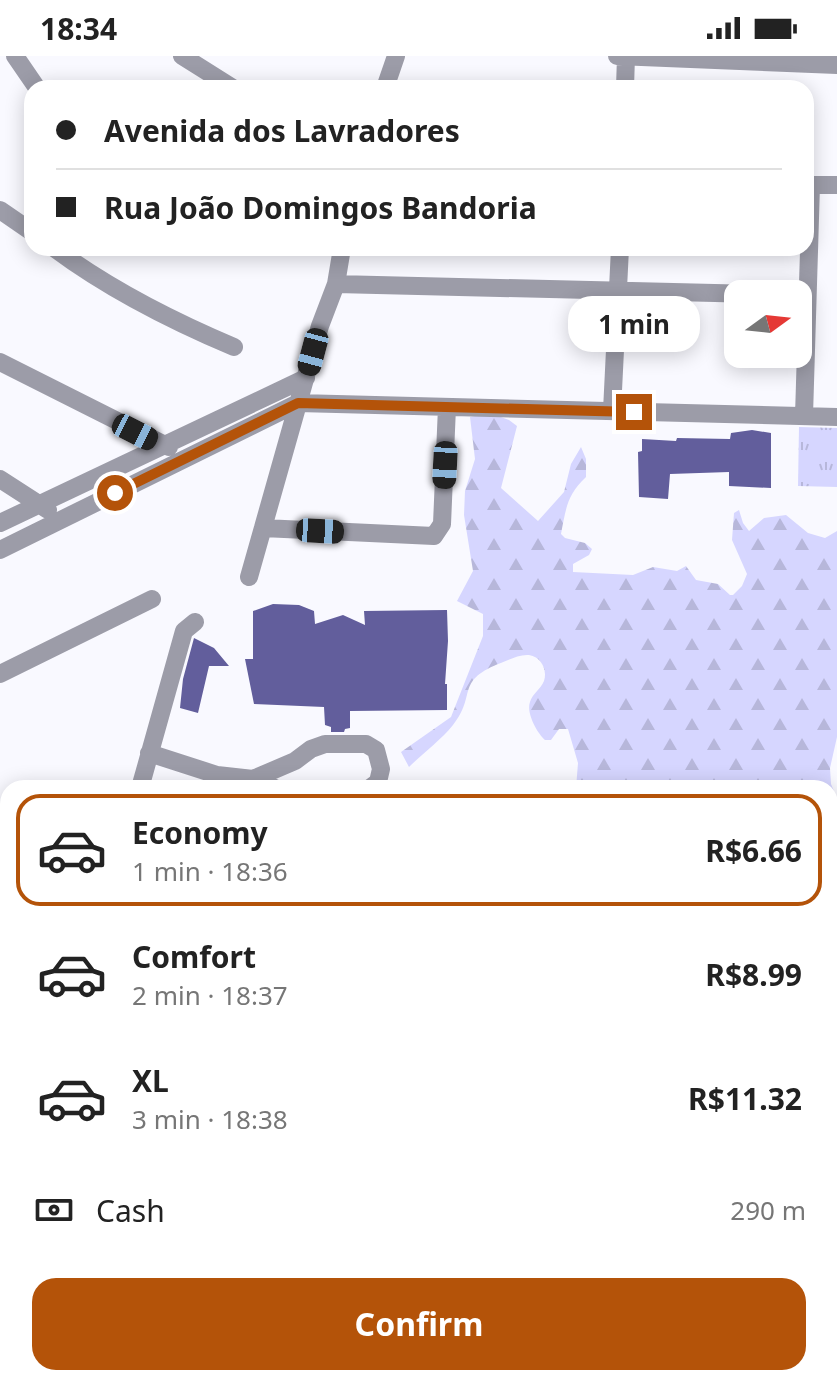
<!DOCTYPE html>
<html lang="en">
<head>
<meta charset="utf-8">
<style>
	:root { --surface:#fff; --page:#f2f2f2; --text:#222; --muted:#767676; --line:#e0e0e0; --accent:#b45309 }
	body { margin:0; font-family:"Noto Sans",sans-serif; background:var(--page); color:var(--text); height:100vh; display:flex; flex-direction:column; font-size:30px; white-space:nowrap }
	* { box-sizing:border-box; margin:0 }
	p { font-size:26px; color:var(--muted) }
	.icon { flex:none; width:44px; height:44px; fill:none; stroke:currentColor; stroke-width:2; stroke-linecap:round; stroke-linejoin:round }
	.map { position:relative; flex:1; overflow:hidden }
	.details { position:absolute; left:0px; top:724px; width:838px; height:606px; display:flex; flex-direction:column; background:var(--surface); border-radius:24px 24px 0 0; box-shadow:0 4px 20px #0003 }
	.details>* { flex:none }
	.hud { position:absolute; left:24px; top:24px; width:790px; height:176px; border-radius:24px; box-shadow:0 4px 20px #0003; display:grid; align-content:center; height:176px; padding:0 32px; background:var(--surface) }
	.needle { width:52px; rotate:75deg }
	.buttons { position:absolute; left:724px; top:224px; display:grid; gap:16px }
	.buttons a { display:grid; place-items:center; width:88px; height:88px; border-radius:16px; background:var(--surface); box-shadow:0 4px 20px #0003; font-size:40px }
	.end { position:absolute; width:36px; height:36px; margin:-18px; border:10px solid #b45309; background:#fff; box-shadow:0 0 0 4px #fff }
	.from { border-radius:50% }
	.bubble { position:absolute; height:56px; border-radius:24px; background:var(--surface); box-shadow:0 4px 20px #0003; font-size:26px; font-weight:700; line-height:56px; text-align:center }
	.car { position:absolute; width:24px; height:48px; margin:-24px -12px; border-radius:10px; box-shadow:0 0 6px 2px #0007; background:linear-gradient(#222 24%,#8ab4d8 0 40%,#222 0 76%,#8ab4d8 0 86%,#222 0) }
	.hud b { display:flex; align-items:center; gap:28px; height:76px; font-size:30px }
	.hud b+b { border-top:2px solid var(--line) }
	.hud i { width:20px; height:20px; background:var(--text) }
	ul { padding:14px 0 0; list-style:none }
	li { display:flex; align-items:center; gap:24px; height:112px; margin:0 16px 12px; padding:0 16px; border:4px solid transparent; border-radius:24px }
	li div { flex:1 }
	li b { display:block; font-size:30px }
	li em { font-style:normal; font-weight:700 }
	li.active { border-color:var(--accent) }
	li>.icon { width:72px; height:72px; stroke-width:1.5 }
	.pay { display:flex; align-items:center; gap:20px; height:88px; padding:0 32px; font-size:30px }
	.pay p { margin-inline-start:auto }
	.button { display:flex; gap:16px; margin-top:auto; padding:16px 32px }
	.button a { flex:1; height:92px; border-radius:24px; background:var(--accent); color:#fff; font-size:32px; font-weight:700; line-height:92px; text-align:center }
	.status { display:flex; justify-content:space-between; align-items:center; height:56px; padding:0 40px; background:var(--surface); direction:ltr }
	.status svg { height:22px; fill:currentColor }
	.map>svg:first-child { display:block }
	.forest { fill:url(#forest-firs) }
	.park { fill:url(#park-tufts) }
	.building { fill:#625e9c }
	.lines { fill:none; stroke-linecap:round; stroke-linejoin:round }
	.minor { stroke:#9c9ca8; stroke-width:18 }
	.route { stroke:#b45309; stroke-width:10 }
</style>
</head>
<body>
<div class="status"><b>18:34</b><svg viewBox="0 0 49 12"><path d="M0 12V9h3v3zM5 12V6h3v6zM10 12V3h3v9zM15 12V0h3v12zM26 1h20v11H26zM47 4h2v5h-2z"/></svg></div>
<div class="map">
<svg width="837" height="1329" viewBox="0 0 837 1329">
	<defs>
		<pattern id="forest-firs" width="22" height="20" patternUnits="userSpaceOnUse" patternTransform="scale(2)"><rect width="22" height="20" fill="#d6d6ff"/><path d="M5 1l3.5 6h-7zM16 11l3.5 6h-7z" fill="#b7b7da"/></pattern>
		<pattern id="park-tufts" width="24" height="20" patternUnits="userSpaceOnUse" patternTransform="scale(2)"><rect width="24" height="20" fill="#d6d6ff"/><path d="M3 7l-1-3M5 7V3M7 7l1-3M15 17l-1-3M17 17v-4M19 17l1-3" fill="none" stroke="#b7b7da"/></pattern>
	</defs>
	<rect width="100%" height="100%" fill="#f9f9ff"/>
	<path class="forest" d="M490 357 509 364 517 370 501 432 538 465 564 436 571 408 581 391 586 403V421C567 439 566 452 561 478L565 482 585 487 592 493 589 499 573 508V516L633 519 653 511 677 515 686 510 696 524 718 528 730 539H733L742 530 747 518 732 484 734 457 739 454 743 467 749 475 764 462 786 459 808 477 825 482 837 475V681L830 712 831 728 836 740 834 762 837 852 830 854V732H576L578 707 568 673H559L551 684H545C537 677 526 657 530 646 532 638 541 633 544 625 548 613 540 599 527 599 517 599 507 605 498 608 455 626 477 639 453 669 441 684 423 697 409 711L401 696 451 661 483 580V558L457 545 473 515 464 459 465 435 475 403 470 361Z
		M837 1186V1267L830 1268V1190Z"/>
	<path class="park" d="M799 371 837 372V431L798 430Z"/>
	<path class="building" d="M752 374 771 377V432L729 430V416L670 418 668 443 639 441 638 396 642 395V383L676 385 677 382 730 383 731 377Z
		M273 548 299 549 314 555 315 568 343 559 365 569 364 555 447 554 448 585 445 628H447V654L350 655V672L345 673 344 676H331V671L325 669 324 651 254 648 245 603H253V555Z
		M194 582 214 592 229 610H209L198 657 180 652 183 623Z"/>
	<g class="lines">
		<path class="minor" d="M15 0 37 32
			M182 0 233 32
			M617 0 837 9
			M385 32 396 0
			M625 32 626 0
			M806 129H837
			M0 154 32 176
			M54 192C109 233 170 264 234 291
			M336 228 756 238
			M0 306 169 391
			M612 355 620 192
			M804 360 811 129
			M0 423 48 454
			M0 467 306 322
			M263 472 434 480 442 468 447 351
			M0 494 298 347 837 361
			M249 521 320 270 336 228 342 192
			M0 618 152 543
			M149 697 217 719 253 723 275 732
			M253 723 295 705 311 693 325 688H366L376 694 381 713 378 726 370 732
			M140 732 184 575 195 566
			M0 979 8 977
			M0 1234 8 1294
			M12 1322 13 1329
			M139 1322 140 1329
			M259 1322 260 1329
			M374 1322 375 1329
			M489 1322 490 1329"/>
	</g>
	<g class="lines">
		<path class="route" d="M115 437 298 347 634 356"/>
	</g>
</svg>
<div class="buttons">
<a><svg class="needle" viewBox="-14 -14 28 28"><path d="M0-13l5 13h-10z" fill="#e53935"/><path d="M0 13l5-13h-10z" fill="#767676"/></svg></a>
</div>
<i class="end from" style="left:115px;top:437px"></i>
<i class="end" style="left:634px;top:356px"></i>
<div class="bubble" style="left:568px;top:240px;width:132px">1 min</div>
<i class="car" style="left:313px;top:296px;rotate:195deg"></i>
<i class="car" style="left:135px;top:376px;rotate:117deg"></i>
<i class="car" style="left:445px;top:409px;rotate:183deg"></i>
<i class="car" style="left:320px;top:475px;rotate:93deg"></i>
<div class="hud">
<b><i class="from"></i>Avenida dos Lavradores</b>
<b><i></i>Rua João Domingos Bandoria</b>
</div>
<section class="details">
<ul>
<li class="active"><svg class="icon" aria-label="car" viewBox="0 0 24 24"><path d="M5 17H2v-5l4-1 3-4h7l3 4 3 1v5h-3M9 17h6M6 11h13"/><circle cx="7" cy="17" r="2"/><circle cx="17" cy="17" r="2"/></svg><div><b>Economy</b><p>1 min · 18:36</p></div><em>R$6.66</em></li>
<li><svg class="icon" aria-label="car" viewBox="0 0 24 24"><path d="M5 17H2v-5l4-1 3-4h7l3 4 3 1v5h-3M9 17h6M6 11h13"/><circle cx="7" cy="17" r="2"/><circle cx="17" cy="17" r="2"/></svg><div><b>Comfort</b><p>2 min · 18:37</p></div><em>R$8.99</em></li>
<li><svg class="icon" aria-label="car" viewBox="0 0 24 24"><path d="M5 17H2v-5l4-1 3-4h7l3 4 3 1v5h-3M9 17h6M6 11h13"/><circle cx="7" cy="17" r="2"/><circle cx="17" cy="17" r="2"/></svg><div><b>XL</b><p>3 min · 18:38</p></div><em>R$11.32</em></li>
</ul>
<div class="pay"><svg class="icon" aria-label="cash" viewBox="0 0 24 24"><path d="M3 7h18v10H3z"/><circle cx="12" cy="12" r="2"/></svg>Cash<p>290 m</p></div>
<div class="button"><a>Confirm</a></div>
</section>
</div>
</body>
</html>
